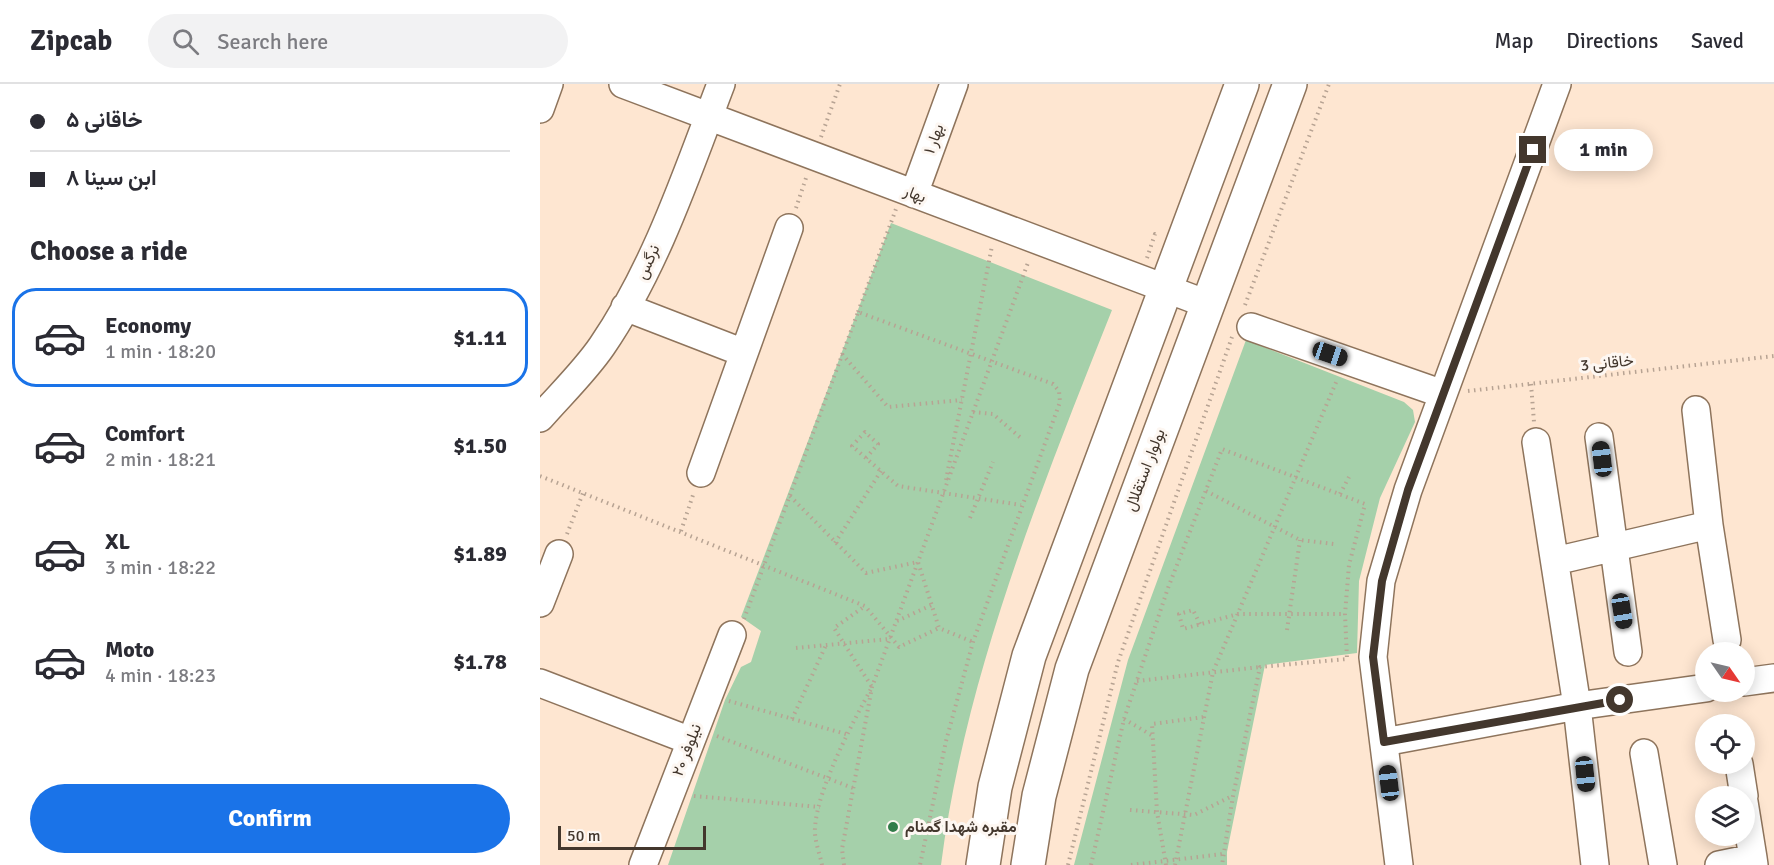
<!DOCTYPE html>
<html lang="en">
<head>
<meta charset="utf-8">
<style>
	:root { --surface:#fff; --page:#f2f2f3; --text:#2b2b33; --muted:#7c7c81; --line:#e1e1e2; --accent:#1a73e8 }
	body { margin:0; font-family:Signika,Vazirmatn,sans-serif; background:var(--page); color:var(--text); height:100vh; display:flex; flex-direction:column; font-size:22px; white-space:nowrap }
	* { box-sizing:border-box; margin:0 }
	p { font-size:20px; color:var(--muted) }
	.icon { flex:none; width:33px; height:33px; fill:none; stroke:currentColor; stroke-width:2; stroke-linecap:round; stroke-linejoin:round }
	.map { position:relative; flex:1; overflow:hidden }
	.details { display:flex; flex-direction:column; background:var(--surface); width:540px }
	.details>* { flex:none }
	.top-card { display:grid; align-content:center; height:132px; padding:0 30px; background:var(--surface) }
	.needle { width:39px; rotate:124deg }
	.fabs { position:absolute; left:1155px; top:558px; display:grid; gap:12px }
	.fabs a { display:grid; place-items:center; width:60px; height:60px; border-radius:50%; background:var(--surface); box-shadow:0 3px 15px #0003; font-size:30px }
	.scale { position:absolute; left:18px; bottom:15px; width:148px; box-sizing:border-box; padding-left:6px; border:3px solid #43372d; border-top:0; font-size:16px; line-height:21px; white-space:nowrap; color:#43372d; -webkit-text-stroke:4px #fdf7f2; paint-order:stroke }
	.end { position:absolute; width:27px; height:27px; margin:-14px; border:8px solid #43372d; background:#fff; box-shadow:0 0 0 3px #fff }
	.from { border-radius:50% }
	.bubble { position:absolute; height:42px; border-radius:21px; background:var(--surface); box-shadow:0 3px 15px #0003; font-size:20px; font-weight:700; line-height:42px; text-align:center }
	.car { position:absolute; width:18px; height:36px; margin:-18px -9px; border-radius:8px; box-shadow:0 0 4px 2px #0007; background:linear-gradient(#222 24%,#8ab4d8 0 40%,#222 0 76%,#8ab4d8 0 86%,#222 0) }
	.top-card b { display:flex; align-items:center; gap:21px; height:57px; font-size:22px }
	.top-card b+b { border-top:2px solid var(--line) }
	.top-card i { width:15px; height:15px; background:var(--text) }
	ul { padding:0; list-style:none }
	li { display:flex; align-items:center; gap:18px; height:99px; margin:0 12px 9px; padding:0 18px; border:3px solid transparent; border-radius:24px }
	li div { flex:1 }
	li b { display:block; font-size:22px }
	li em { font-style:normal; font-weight:700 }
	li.on { border-color:var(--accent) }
	li>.icon { width:54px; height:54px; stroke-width:1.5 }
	h2 { padding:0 30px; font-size:27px; line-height:72px }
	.button { display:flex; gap:12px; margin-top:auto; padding:12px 30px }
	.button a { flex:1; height:69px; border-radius:36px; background:var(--accent); color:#fff; font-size:24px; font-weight:700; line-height:69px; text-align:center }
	header { display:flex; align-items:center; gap:36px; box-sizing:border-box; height:84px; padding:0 30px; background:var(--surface); border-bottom:2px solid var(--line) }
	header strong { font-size:28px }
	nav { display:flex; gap:33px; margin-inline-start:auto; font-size:21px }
	.search { width:420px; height:54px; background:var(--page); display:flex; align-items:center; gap:15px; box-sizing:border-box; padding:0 21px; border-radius:33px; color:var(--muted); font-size:22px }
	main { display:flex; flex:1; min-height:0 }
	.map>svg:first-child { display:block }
	.green { fill:#a5d0aa }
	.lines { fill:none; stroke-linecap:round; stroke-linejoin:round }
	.minor-casing { stroke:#8e745c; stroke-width:30 }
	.major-casing { stroke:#8e745c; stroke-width:36 }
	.path { stroke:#b7a393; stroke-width:4; stroke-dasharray:1.5 4.5; stroke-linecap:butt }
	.minor { stroke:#fff; stroke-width:27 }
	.major { stroke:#fff; stroke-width:33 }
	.route { stroke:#43372d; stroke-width:8 }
	.poi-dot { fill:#327c4a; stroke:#fdf7f2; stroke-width:2 }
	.labels { text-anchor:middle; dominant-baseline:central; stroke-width:6; stroke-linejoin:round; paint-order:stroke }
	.street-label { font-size:16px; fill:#43372d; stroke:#fdf7f2 }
	.poi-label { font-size:16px; font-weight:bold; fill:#43372d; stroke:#fdf7f2; text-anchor:start }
</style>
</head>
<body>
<header>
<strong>Zipcab</strong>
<div class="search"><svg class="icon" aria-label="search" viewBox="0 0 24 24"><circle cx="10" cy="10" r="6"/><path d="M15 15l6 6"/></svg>Search here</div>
<nav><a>Map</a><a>Directions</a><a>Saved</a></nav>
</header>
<main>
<section class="details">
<div class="top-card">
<b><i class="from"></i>خاقانی ۵</b>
<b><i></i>ابن سینا ۸</b>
</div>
<h2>Choose a ride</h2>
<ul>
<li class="on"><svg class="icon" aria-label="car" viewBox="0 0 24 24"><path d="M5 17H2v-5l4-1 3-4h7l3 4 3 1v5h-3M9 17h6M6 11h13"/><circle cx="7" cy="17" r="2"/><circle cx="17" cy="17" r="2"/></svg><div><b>Economy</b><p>1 min · 18:20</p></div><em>$1.11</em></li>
<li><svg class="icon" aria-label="car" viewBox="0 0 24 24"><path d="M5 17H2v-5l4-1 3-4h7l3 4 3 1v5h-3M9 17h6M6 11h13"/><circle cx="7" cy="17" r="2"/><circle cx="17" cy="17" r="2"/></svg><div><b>Comfort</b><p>2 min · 18:21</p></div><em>$1.50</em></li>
<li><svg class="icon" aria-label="car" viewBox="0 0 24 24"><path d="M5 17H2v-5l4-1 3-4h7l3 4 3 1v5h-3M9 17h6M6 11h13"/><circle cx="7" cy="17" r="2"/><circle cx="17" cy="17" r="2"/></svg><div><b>XL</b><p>3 min · 18:22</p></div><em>$1.89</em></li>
<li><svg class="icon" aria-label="car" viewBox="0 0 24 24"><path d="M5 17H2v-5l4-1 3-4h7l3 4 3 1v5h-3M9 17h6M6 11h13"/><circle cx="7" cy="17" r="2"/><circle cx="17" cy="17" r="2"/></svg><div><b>Moto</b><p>4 min · 18:23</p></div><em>$1.78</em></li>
</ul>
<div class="button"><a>Confirm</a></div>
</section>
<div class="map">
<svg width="1234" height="781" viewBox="0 0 1234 781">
	<rect width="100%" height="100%" fill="#fee6d1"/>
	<path class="green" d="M351 139 572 226C502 402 425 592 401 781H128L185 616 201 583 211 578 221 547 201 533Z
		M706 256 864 318 873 326 875 338 840 414 819 497 817 569 725 581 687 768V781H534L588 576Z"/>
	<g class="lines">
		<defs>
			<path id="minor" d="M83 0 667 220
				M0 25 9 0
				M374 110 414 0
				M85 223 204 269
				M711 243 903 310
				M0 334C20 311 45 287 62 262 116 183 147 89 181 0
				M1059 353 1088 568
				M996 358 1037 622 1055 781
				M161 389 249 144
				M1169 441 1187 556
				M1015 477 1169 441 1156 326
				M0 519 19 470
				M1204 598 1234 594
				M0 599 151 657
				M844 658 1037 622 1166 604
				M1104 669 1123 781
				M1199 680 1204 712
				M1204 718 1213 774
				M103 781 192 551
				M859 781 833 573 841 497 868 406 1017 0
				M1179 781 1213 774 1214 781"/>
			<path id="major" d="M443 781 455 703 489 572 702 0
				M488 781 499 712 532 585 750 0"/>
		</defs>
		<use href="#minor" class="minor-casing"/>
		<use href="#major" class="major-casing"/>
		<path class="path" d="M281 53 300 0
			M256 124 266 94
			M607 174 615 150 618 151
			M705 221 789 0
			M318 228 356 125
			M302 270 348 323 422 316
			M991 300 994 338
			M928 307 1234 272
			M433 328 453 330 482 355
			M326 374 338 360 325 348 312 362 358 402 481 421
			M0 392 325 522 359 563 399 544
			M406 396 452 162
			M666 407 760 456 794 460
			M800 410 809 393
			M250 412 326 489 378 478 399 544 433 558
			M430 434 453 378
			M141 447 154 408
			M27 450 43 409
			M295 459 341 387
			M204 535 318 228 513 300 519 307 520 318 433 558 406 657 380 781
			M357 537 392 521
			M660 540 653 526 639 530 643 545 698 530H805
			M747 546 760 456
			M256 564 349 555
			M597 597 720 583
			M189 617 306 650
			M252 635 286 561
			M584 635 613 652
			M177 652 313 704
			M154 712 280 723
			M590 726 654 731 692 712
			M282 781C280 770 274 756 275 744 277 705 313 638 332 603L294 544 325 522
			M304 781 302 765 332 603 489 176
			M528 781 578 578 692 253
			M551 781 584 635 628 504 682 365 825 420 809 481 805 530 807 575 720 583 693 712 682 781
			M591 781 683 770
			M626 781 617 728 612 640 664 633
			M635 781 673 588 797 296"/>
		<use href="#minor" class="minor"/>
		<use href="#major" class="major"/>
	</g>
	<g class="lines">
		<path class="route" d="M993 66 868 406 842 497 833 573 844 658 1080 616"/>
	</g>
	<circle class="poi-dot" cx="353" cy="743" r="6"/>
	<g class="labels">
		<g class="street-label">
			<text transform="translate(394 55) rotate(-70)">بهار ۱</text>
			<text transform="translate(375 110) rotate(21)">بهار</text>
			<text transform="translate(108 178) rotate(-66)">نرگس</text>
			<text transform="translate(1067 279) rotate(-6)">خاقانی 3</text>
			<text transform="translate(605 386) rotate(-69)">بولوار استقلال</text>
			<text transform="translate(147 666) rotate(-69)">نیلوفر ۲۰</text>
		</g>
		<g class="poi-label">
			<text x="365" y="743">مقبره شهدا گمنام</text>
		</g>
	</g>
</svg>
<div class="fabs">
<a><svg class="needle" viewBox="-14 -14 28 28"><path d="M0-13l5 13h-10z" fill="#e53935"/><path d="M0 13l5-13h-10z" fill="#7c7c81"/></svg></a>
<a><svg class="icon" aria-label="locate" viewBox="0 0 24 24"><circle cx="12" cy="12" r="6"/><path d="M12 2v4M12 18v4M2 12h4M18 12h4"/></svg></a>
<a><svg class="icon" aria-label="layers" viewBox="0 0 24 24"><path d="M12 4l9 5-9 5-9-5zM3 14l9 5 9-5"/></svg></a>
</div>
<div class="scale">50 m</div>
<i class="end from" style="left:1080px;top:616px"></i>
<i class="end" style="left:993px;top:66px"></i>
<div class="bubble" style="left:1014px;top:45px;width:99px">1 min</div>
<i class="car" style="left:790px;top:270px;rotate:109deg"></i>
<i class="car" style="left:1062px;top:375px;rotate:353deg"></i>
<i class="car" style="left:1082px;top:527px;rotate:171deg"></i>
<i class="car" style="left:1045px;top:690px;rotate:174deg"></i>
<i class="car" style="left:849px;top:699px;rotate:353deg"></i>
</div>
</main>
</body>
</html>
